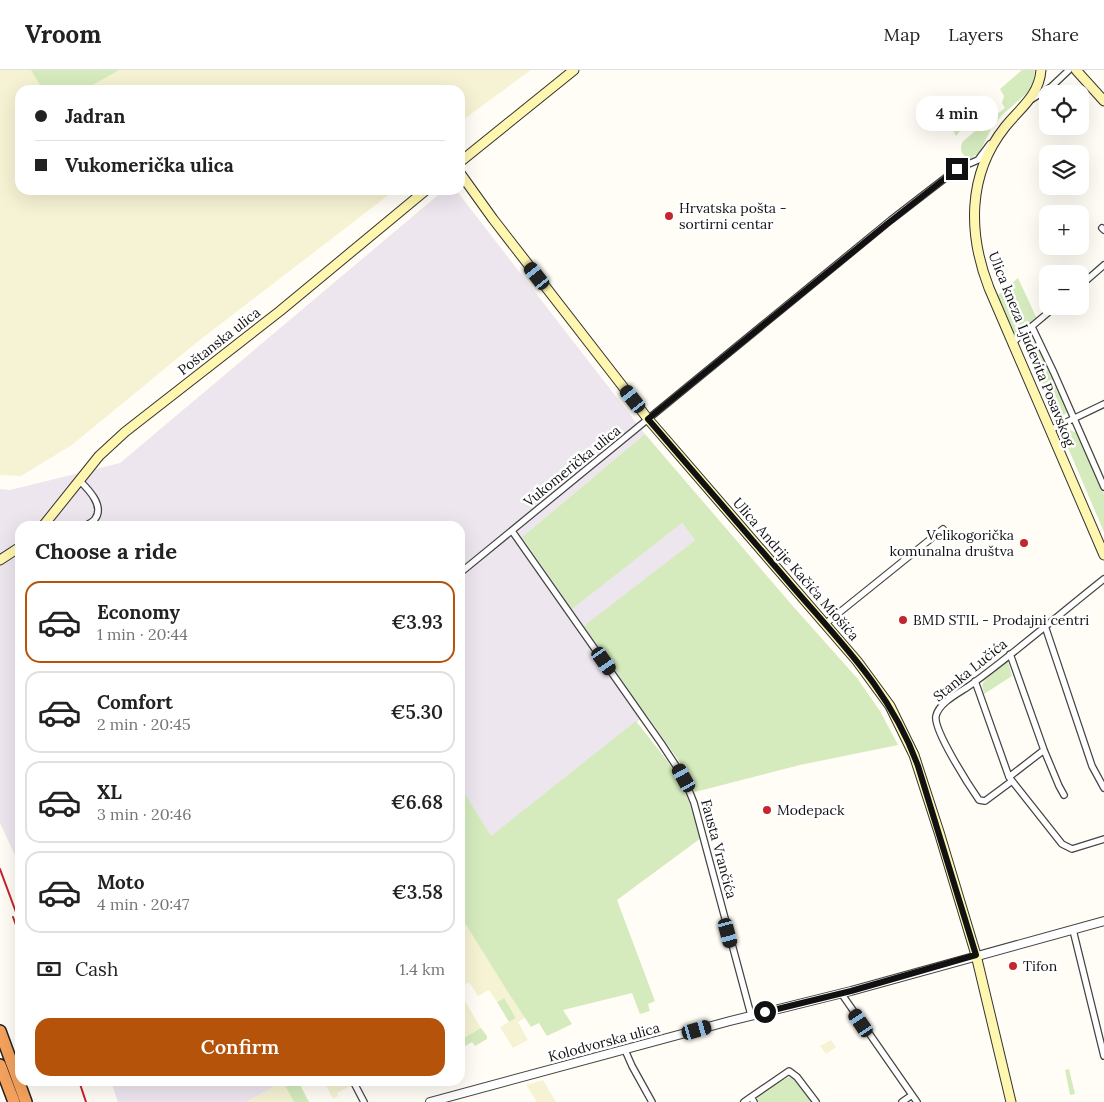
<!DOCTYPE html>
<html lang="en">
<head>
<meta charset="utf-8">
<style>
	:root { --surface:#fff; --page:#f6f6f6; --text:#222; --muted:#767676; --line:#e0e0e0; --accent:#b45309 }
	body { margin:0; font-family:Lora,serif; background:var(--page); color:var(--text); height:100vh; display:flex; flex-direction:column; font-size:19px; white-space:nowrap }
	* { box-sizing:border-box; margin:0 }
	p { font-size:16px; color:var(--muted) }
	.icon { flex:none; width:28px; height:28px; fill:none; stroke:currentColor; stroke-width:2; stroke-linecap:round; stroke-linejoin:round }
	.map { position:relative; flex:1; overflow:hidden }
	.side { position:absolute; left:15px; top:451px; width:450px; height:565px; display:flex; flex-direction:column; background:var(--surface); border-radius:15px; box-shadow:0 5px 20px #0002 }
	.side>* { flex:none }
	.banner { position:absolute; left:15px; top:15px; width:450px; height:110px; border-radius:15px; box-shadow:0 5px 20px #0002; display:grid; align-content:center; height:110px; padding:0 20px; background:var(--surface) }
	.controls { position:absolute; left:1039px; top:15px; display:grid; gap:10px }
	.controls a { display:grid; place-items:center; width:50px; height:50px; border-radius:10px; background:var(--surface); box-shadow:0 5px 20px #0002; font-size:25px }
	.end { position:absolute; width:22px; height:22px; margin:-11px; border:6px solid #111; background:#fff; box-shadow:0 0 0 2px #fff }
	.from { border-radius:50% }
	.bubble { position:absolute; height:35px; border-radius:15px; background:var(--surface); box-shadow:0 5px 20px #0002; font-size:16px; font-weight:600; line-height:35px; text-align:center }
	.car { position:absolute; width:15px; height:30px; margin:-15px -8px; border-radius:6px; box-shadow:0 0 4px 1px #0007; background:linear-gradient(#222 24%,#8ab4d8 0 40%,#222 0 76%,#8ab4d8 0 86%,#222 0) }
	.banner b { display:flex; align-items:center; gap:18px; height:48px; font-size:19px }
	.banner b+b { border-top:1px solid var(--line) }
	.banner i { width:12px; height:12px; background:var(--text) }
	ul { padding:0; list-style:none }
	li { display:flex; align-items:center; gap:15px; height:82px; margin:0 10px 8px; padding:0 10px; border:2px solid var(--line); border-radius:15px }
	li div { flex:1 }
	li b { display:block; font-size:19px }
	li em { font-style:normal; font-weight:600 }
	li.active { border-color:var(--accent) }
	li>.icon { width:45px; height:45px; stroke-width:1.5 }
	h2 { padding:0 20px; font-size:22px; line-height:60px }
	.pay { display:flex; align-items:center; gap:12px; height:55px; padding:0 20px; font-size:19px }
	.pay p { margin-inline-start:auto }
	.action { display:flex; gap:10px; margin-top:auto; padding:10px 20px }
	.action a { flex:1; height:58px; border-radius:15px; background:var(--accent); color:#fff; font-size:20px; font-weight:600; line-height:58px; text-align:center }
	header { display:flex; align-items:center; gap:30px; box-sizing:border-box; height:70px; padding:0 25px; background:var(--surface); border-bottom:1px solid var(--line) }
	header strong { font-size:24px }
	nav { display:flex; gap:28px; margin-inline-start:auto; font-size:18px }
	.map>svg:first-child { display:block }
	.industrial { fill:#eee6ef }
	.farmland { fill:#f6f3d4 }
	.green { fill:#d5ebbd }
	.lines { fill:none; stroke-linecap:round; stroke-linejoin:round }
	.minor-casing { stroke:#444; stroke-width:8 }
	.tertiary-casing { stroke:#444; stroke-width:10 }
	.secondary-casing { stroke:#333; stroke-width:11 }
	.motorway-casing { stroke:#222; stroke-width:14 }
	.minor { stroke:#fff; stroke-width:5.5 }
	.tertiary { stroke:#fff; stroke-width:8 }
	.secondary { stroke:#fff6b0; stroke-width:9 }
	.motorway { stroke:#f5a25d; stroke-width:11 }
	.rail { stroke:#c4262e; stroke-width:2 }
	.route { stroke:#111; stroke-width:6 }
	.poi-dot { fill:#c4262e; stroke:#fff; stroke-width:2 }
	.labels { text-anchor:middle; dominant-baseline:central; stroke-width:5; stroke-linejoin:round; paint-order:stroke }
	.poi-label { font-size:14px; fill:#111; stroke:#fff; text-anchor:start }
	.street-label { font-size:14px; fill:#111; stroke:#fff }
</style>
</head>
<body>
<header>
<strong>Vroom</strong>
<nav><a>Map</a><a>Layers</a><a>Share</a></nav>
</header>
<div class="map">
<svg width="1104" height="1032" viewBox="0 0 1104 1032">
	<rect width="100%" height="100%" fill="#fffdf5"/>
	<path class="industrial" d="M444 120H456L645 364 522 467 572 538 682 453 695 470 585 556 647 644 491 767 460 716V456H20V796L0 753V419L10 420 120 393Z
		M111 1011H285L246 1032H118Z"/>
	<path class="farmland" d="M0 0H531L460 52V20H20V120H395L196 273 72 375 21 406 0 405Z
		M460 845 509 924 525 948 518 952 528 970 513 978 500 957 516 948 503 928 497 932 489 920 478 926 469 912 460 918Z
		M460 923 481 958 464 967 460 960Z
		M831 970 836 977 826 984 820 976Z
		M543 1010 556 1032H537L526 1015Z
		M324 1011H351L352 1015 337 1023 338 1026 333 1029Z
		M283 1012 294 1032H246Z"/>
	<path class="green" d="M31 0H119L84 20H43Z
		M1022 0H1035L1033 12 1027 23 1002 45 991 59 979 83 970 89C963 87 959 80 962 73 964 69 998 44 1005 38L1002 33 1004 26 1000 19Z
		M962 33 963 57 956 66 946 46Z
		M1018 208 1037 249 1015 265 997 226Z
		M1029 265 1034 267 1066 337 1067 342 1061 348 1055 346 1021 271Z
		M1070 360 1077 363 1079 367 1104 424V462L1063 366 1064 363Z
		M645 364 791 534 857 608 880 641 898 675 800 695 695 722 686 701 584 556 695 470 682 453 572 539 522 467Z
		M1006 592H1008L1012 606 984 624 982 615 984 611Z
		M636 651 668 692 684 717 701 768 617 830 655 931 648 934 650 941 640 944 632 923 563 940 572 954 547 966 539 953 531 957 509 924 460 845V716L491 766Z
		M504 928 516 948 509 952 497 932Z
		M481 958 487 966V969L475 976 472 972 460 979V960L465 967Z
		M1069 999 1075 1024 1070 1025 1065 1000Z
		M789 1007 795 1009 812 1032H759L757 1029 758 1025 762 1022Z
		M285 1011H298L309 1032H294L283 1012Z"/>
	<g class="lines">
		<defs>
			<path id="minor" d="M1032 29 1051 17 1069 0
				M1102 158 1104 160
				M1080 216 1104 195
				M1032 257 1054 303 1104 417
				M1012 273 1056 236
				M1050 360 1104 334
				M80 411C88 419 105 436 95 449 93 452 88 454 85 456
				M512 461 661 673 684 708 694 733 751 945
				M460 503 891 150 957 99 978 90 990 74
				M825 554 943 459
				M1045 556 1092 696 1104 718
				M1010 584 1044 680 1059 716 1064 725
				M975 611 1009 707 1062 774 1072 779 1104 769
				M1009 707 1044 680
				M1012 711 985 731 979 730C970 717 933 660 936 646 939 632 961 622 972 614 1017 581 1060 544 1104 509
				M1073 860 1104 986
				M841 923 917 1032
				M625 980 632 996 652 1032
				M353 1011 364 1032
				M744 1032 751 1027
				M754 1032 751 1027 789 1001 797 1007 816 1032
				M902 1032 912 1025"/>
			<path id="tertiary" d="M430 1032 730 951 851 921 1104 851"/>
			<path id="secondary" d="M1041 0C1039 26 1020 38 1005 57 967 105 968 164 989 218L1104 485
				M1076 0 1104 31
				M460 92 574 0
				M460 103 493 149 648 349 857 591 890 636 914 685 939 762 976 885 1011 1032
				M43 456 99 386 125 362 280 241 426 120
				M0 490 20 477"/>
			<path id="motorway" d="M0 961 26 1032
				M0 995 14 1032"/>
		</defs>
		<use href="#minor" class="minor-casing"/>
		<use href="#tertiary" class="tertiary-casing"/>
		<use href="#secondary" class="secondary-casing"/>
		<use href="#motorway" class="motorway-casing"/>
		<use href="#minor" class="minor"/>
		<use href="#tertiary" class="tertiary"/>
		<use href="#secondary" class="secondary"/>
		<use href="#motorway" class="motorway"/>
		<path class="rail" d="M0 799 20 853
			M13 847 20 866
			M79 1011 86 1032"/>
	</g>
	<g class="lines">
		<path class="route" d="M765 942 851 921 976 885 918 696C891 622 843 575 792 516 744 461 696 405 648 349L887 154 957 99"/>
	</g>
	<g class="poi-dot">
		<circle cx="669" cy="146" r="5"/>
		<circle cx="1024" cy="473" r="5"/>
		<circle cx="903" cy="550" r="5"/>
		<circle cx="767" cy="740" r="5"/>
		<circle cx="1013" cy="896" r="5"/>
	</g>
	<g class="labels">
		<g class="poi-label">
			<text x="679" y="138">Hrvatska pošta -<tspan x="679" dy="16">sortirni centar</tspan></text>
			<text x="1014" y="465" text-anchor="end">Velikogorička<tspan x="1014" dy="16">komunalna društva</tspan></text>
			<text x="913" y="550">BMD STIL - Prodajni centri</text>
			<text x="777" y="740">Modepack</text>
			<text x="1023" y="896">Tifon</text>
		</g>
		<g class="street-label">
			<text transform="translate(219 271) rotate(-38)">Poštanska ulica</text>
			<text transform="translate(1032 279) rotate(68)">Ulica kneza Ljudevita Posavskog</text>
			<text transform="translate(572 396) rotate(-39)">Vukomerička ulica</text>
			<text transform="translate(796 499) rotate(49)">Ulica Andrije Kačića Miošića</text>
			<text transform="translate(970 600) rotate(-39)">Stanka Lučića</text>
			<text transform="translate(719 779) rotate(75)">Fausta Vrančića</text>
			<text transform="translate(604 972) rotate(-15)">Kolodvorska ulica</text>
		</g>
	</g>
</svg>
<div class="controls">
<a><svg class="icon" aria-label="locate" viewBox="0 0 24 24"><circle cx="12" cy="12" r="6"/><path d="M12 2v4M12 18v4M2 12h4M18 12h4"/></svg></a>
<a><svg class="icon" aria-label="layers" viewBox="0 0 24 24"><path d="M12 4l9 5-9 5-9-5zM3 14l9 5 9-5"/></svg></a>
<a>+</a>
<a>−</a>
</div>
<i class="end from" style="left:765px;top:942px"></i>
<i class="end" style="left:957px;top:99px"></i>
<div class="bubble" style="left:916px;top:26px;width:82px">4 min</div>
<i class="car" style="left:537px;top:206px;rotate:322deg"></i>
<i class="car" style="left:633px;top:329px;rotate:322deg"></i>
<i class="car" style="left:604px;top:591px;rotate:145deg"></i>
<i class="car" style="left:684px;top:708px;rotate:331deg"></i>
<i class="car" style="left:728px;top:863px;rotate:165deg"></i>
<i class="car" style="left:861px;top:953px;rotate:326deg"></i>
<i class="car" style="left:697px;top:960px;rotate:74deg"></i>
<div class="banner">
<b><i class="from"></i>Jadran</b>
<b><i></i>Vukomerička ulica</b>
</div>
<section class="side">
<h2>Choose a ride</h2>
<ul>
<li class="active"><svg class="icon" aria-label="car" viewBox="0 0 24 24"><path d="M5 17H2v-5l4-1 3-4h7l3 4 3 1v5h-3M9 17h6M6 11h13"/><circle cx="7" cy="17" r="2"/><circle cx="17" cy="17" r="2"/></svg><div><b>Economy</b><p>1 min · 20:44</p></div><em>€3.93</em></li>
<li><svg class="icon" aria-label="car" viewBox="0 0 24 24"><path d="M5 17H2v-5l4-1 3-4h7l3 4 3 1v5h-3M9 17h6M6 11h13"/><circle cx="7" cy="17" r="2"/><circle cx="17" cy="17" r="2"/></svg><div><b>Comfort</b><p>2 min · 20:45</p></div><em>€5.30</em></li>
<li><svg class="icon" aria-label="car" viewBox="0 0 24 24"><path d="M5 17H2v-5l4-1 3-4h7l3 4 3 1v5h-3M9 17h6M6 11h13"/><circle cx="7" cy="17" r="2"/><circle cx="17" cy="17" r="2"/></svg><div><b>XL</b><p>3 min · 20:46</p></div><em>€6.68</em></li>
<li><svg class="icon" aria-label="car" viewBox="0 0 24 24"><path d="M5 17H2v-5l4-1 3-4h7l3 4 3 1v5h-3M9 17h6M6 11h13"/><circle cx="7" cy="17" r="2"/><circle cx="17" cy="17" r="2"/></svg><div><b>Moto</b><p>4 min · 20:47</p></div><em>€3.58</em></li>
</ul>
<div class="pay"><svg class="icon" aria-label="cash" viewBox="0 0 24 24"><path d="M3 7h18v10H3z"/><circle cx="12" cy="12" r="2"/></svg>Cash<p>1.4 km</p></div>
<div class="action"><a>Confirm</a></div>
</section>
</div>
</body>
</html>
